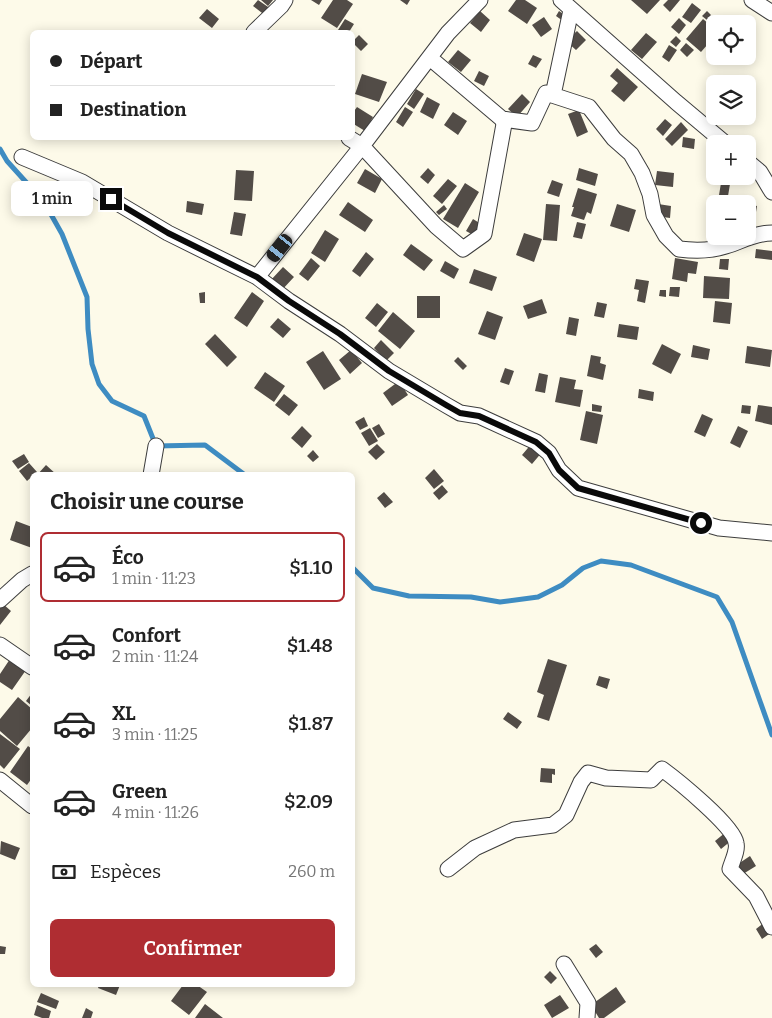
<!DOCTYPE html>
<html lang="fr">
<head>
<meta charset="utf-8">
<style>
	:root { --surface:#fff; --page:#f6f6f6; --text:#222; --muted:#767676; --line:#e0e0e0; --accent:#af2d32 }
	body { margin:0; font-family:Bitter,serif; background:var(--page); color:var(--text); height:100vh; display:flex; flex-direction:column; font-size:19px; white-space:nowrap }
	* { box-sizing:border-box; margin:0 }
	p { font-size:16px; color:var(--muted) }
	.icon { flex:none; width:28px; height:28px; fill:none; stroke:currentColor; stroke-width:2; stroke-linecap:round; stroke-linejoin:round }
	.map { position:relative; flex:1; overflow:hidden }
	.sheet { position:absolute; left:30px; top:472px; width:325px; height:515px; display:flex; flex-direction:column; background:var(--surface); border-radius:8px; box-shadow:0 2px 12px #0003 }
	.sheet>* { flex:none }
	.guide { position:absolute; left:30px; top:30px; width:325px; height:110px; border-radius:8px; box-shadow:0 2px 12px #0003; display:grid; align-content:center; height:110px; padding:0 20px; background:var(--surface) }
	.tools { position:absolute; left:706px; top:15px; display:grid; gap:10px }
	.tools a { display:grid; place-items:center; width:50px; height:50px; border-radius:8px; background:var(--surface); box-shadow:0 2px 12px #0003; font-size:25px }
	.end { position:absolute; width:22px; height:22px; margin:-11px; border:6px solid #0a0a0a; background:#fff; box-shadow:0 0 0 2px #fff }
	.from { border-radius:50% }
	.bubble { position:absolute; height:35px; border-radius:8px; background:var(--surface); box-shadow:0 2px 12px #0003; font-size:16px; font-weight:600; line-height:35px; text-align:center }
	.car { position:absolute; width:15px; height:30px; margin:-15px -8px; border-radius:6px; box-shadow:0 0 4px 1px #0007; background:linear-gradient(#222 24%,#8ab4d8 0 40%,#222 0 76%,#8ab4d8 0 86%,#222 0) }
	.guide b { display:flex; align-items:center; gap:18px; height:48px; font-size:19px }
	.guide b+b { border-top:1px solid var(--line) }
	.guide i { width:12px; height:12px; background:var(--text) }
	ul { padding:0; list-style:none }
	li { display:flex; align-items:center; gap:15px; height:70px; margin:0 10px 8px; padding:0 10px; border:2px solid transparent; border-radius:8px }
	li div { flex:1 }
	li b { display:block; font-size:19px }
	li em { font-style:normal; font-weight:600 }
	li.current { border-color:var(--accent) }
	li>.icon { width:45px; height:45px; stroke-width:1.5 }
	h2 { padding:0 20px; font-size:22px; line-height:60px }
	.pay { display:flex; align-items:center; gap:12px; height:55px; padding:0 20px; font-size:19px }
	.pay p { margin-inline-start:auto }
	.button { display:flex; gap:10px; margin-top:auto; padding:10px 20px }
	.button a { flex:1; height:58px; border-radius:8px; background:var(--accent); color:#fff; font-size:20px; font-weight:600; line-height:58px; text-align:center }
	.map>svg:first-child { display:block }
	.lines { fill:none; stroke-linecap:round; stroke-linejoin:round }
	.stream { stroke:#3e8cc2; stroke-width:5 }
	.building { fill:#524c47 }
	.minor-casing { stroke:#3d3d3d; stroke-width:17 }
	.minor { stroke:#fff; stroke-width:15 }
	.route { stroke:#0a0a0a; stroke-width:6 }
</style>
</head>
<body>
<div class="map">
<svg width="772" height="1018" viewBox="0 0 772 1018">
	<rect width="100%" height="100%" fill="#fdfae9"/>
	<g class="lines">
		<path class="stream" d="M0 149 7 161 44 202 62 234 87 297 88 329 92 364 99 384 112 401 144 416 156 446 205 445 245 475
			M352 567 373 588 409 596 471 597 500 602 538 597 562 585 583 568 601 561 631 565 717 597 732 622 772 735"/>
	</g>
	<path class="building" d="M258 0 271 9 266 16 253 6Z
		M261 0H273L268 6Z
		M311 0H322L319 5Z
		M333 0H347L353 4 337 28 321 18Z
		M400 0H410L407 5Z
		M516 0H525L537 8 527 24 508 11Z
		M631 0H660L647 14Z
		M668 0H680L670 12 663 5Z
		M692 3 701 10 691 23 682 17Z
		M207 9 219 19 212 28 199 18Z
		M480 11 490 20 481 32 470 23Z
		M559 11 566 16 563 21 556 16Z
		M707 11 711 15 707 20 702 16Z
		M544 17 552 29 541 37 532 25Z
		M679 18 686 25 679 34 671 27Z
		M345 19 354 24 349 32H343L338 30Z
		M703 19 715 29V36L701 52 686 39Z
		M577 31 586 40 576 50 566 41Z
		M646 33 657 42 642 59 631 50Z
		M359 35 368 44 361 51 352 42Z
		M676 36 681 41 676 47 670 42Z
		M686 43 694 50 687 57 680 50Z
		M669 45 677 50 669 62 662 57Z
		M458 50 471 60 461 72 448 62Z
		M533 55 542 59 536 68 528 64Z
		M617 68 638 87 624 102 611 91 618 83 610 76Z
		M479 71 489 76 484 86 474 81Z
		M362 74 387 82 379 102 355 94Z
		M416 89 424 94 414 109 407 104Z
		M522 94 530 102 517 117 508 109Z
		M427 97 440 104 433 119 420 112Z
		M357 107 373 117 365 131 352 123V114Z
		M405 107 413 112 403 127 396 122Z
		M579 110 588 132 577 137 568 114Z
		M453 112 467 121 458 135 444 125Z
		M665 119 672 125 663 136 656 129Z
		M681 122 688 130 672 146 665 139Z
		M683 137 695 139 694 149 682 147Z
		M428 168 435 175 428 184 420 177Z
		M579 168 598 174 595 186 576 180Z
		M365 169 382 179 375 193 357 183Z
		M236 170 254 171 252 201 234 200Z
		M657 171 674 173 673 187 655 185Z
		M448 179 457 186 442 204 433 196Z
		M552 180 563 184 559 197 547 193Z
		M465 183 479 192 458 228 443 219Z
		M721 183 730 184 728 196 719 195Z
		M578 188 597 194 591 214 587 212 584 220 571 216 574 207H572Z
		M187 201 204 204 202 215 186 212Z
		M348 202 373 220 365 232 339 215Z
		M546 204 560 205 557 241 543 240Z
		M617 204 636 210 629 232 610 226Z
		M658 204 671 206 670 218 656 216Z
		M748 204 757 206 756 212 748 211Z
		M444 205 447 209 439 215 436 212Z
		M709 209 715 210V236H726V243L707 242Z
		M234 212 246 214 242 236 230 234Z
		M473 219 481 224 475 236 466 231Z
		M577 222 586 224 582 239 573 237Z
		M325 230 339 239 325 262 311 253Z
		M524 233 542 239 534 262 516 255Z
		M411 244 433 260 424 271 403 255Z
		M756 249 772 251V260L755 258Z
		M366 252 374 259 360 277 352 271Z
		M311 258 320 266 308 281 299 274Z
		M675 258 698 262 696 274 688 273 687 282 672 279Z
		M720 259H729L728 270 719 269Z
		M445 261 459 269 454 279 440 271Z
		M283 267 294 277 281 291 270 281Z
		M474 269 497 277 492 291 469 283Z
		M704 276 730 278 729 299 703 298Z
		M636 279 649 281 645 303 637 301 639 290 634 289Z
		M670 287H680L679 297 669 296Z
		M660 290H666V297L659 296Z
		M205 292V303H200L199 293Z
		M252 292 264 301 247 327 234 318Z
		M417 296H440V318H417Z
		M542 299 547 313 528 319 523 306Z
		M715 301 732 303 730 324 713 322Z
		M597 302 607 304 604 318 594 316Z
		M377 303 388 312 376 327 365 318Z
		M487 311 503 317 495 340 478 334Z
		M393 312 415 331 400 349 378 331Z
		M569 317 579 319 576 336 566 334Z
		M278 318 291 329 283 338 270 327Z
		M619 324 639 327 637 340 617 337Z
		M215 334 237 357 227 367 205 344Z
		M381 340 394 353 386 361 374 348Z
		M662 344 681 354 671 374 652 364Z
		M693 345 710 349 708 360 691 357Z
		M747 346 772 350 770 367 745 363Z
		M351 350 362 363 350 374 339 360Z
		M323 351 341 379 324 390 306 362Z
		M591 355 601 357 600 363 606 365 603 380 587 376Z
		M458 357 467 366 463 370 454 361Z
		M505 368 514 371 509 385 500 382Z
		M265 372 285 386 274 402 254 388Z
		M539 373 548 375 545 393 535 391Z
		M560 377 576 380 574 389 583 390 580 407 555 402Z
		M399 381 408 395 392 406 383 393Z
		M639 389 654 392 653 401 638 398Z
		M284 394 298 405 289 416 275 405Z
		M592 404 602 406 601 412 592 411Z
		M742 405 751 406 750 414 741 413Z
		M758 405 772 407V425L755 421Z
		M586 411 603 415 597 444 580 440Z
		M702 414 713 419 705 437 694 432Z
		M364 417 368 426 360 430 355 422Z
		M379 424 385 434 378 438 372 428Z
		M302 426 312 436 302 448 291 438Z
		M738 426 748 431 740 448 730 443Z
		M370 428 378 441 369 446 361 433Z
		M533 442 543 451 532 464 522 455Z
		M377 444 385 452 376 460 368 452Z
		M313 450 319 457 313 462 307 456Z
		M24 454 29 462 18 469 12 461Z
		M29 463 37 472 27 481 19 471Z
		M46 465 57 475H37Z
		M434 469 444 481 434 489 425 478Z
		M442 485 448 492 439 500 433 493Z
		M384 492 393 502 385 508 377 498Z
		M16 521 32 527V548L10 540Z
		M3 604 11 611 0 625V608Z
		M10 659 26 670 12 690 0 682V674Z
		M548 659 567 665 549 721 537 717 544 695 537 692Z
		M599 676 610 679 607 689 596 685Z
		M32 693V706L26 701Z
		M18 697 32 709V728L17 746 0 731V719Z
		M508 712 522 722 517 729 503 719Z
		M0 734 20 749 4 769 0 765Z
		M28 746 32 749V778L27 785 10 772Z
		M541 768 555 769V775L552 774V783L540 782Z
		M726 832 732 840 721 849 715 841Z
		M1 841 20 848 15 860 0 854Z
		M750 856 756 866 743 874 738 864Z
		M765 922 772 932 762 939 756 929Z
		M596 944 603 952 596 958 589 949Z
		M0 946 6 947 5 954H0Z
		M550 971 557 978 551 984 544 977Z
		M99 985H120L116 995 98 988Z
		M183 985H197L207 992 189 1015 171 1001Z
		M616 987 626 1002 604 1018H599L591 1005Z
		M41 993 59 1001 56 1009 37 1002Z
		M560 995 569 1008 552 1018 544 1005Z
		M205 1004 223 1018H195Z
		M37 1005 51 1011 49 1018H42L34 1015Z
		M86 1008 93 1012 91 1018H82Z"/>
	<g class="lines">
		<defs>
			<path id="minor" d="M561 0 676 102 726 144
				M752 0 772 13
				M254 32 281 6 285 0
				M430 58 502 119 532 123 546 93 589 107 614 139 631 154 642 173 650 194 654 215 666 236 679 249C695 251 711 251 726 246 742 241 755 233 772 233
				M553 95 571 10
				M349 138 362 146 436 226 463 249 484 234 504 124 502 119
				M22 157 82 182 168 233 257 277 289 301 340 334 389 371 446 405 460 413 479 416 536 442 549 453 559 470 578 488 719 528 772 533
				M748 162 760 172 772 192
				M257 277 362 146 448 33 480 0
				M151 475 156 446
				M0 600 22 580 32 574
				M0 645 32 667
				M0 780 32 806
				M448 869 475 848 514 830 553 825 566 815 581 782 588 773 606 778 651 780 662 769C677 780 734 826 736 843 738 850 732 862 730 869L756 896 772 927
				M564 964 588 1003 587 1018"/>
		</defs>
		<use href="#minor" class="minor-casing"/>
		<use href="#minor" class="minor"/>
	</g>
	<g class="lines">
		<path class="route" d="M111 199 168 233 257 277 289 301 340 334 389 371 446 405 460 413 479 416 536 442 549 453 559 470 578 488 701 523"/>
	</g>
</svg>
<div class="tools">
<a><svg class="icon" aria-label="locate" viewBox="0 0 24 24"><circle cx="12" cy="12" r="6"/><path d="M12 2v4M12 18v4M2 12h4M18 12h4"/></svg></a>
<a><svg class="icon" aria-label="layers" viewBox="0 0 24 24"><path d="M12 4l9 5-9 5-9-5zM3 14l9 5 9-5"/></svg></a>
<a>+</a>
<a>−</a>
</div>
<i class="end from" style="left:701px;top:523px"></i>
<i class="end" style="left:111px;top:199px"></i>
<div class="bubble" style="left:11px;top:181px;width:82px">1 min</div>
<i class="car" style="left:280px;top:248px;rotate:219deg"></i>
<div class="guide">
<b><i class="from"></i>Départ</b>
<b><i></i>Destination</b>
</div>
<section class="sheet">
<h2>Choisir une course</h2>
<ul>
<li class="current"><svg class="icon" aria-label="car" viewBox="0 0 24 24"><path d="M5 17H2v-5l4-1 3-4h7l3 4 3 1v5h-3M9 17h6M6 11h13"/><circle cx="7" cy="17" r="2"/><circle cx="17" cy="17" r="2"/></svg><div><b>Éco</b><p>1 min · 11:23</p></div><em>$1.10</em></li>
<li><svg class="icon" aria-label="car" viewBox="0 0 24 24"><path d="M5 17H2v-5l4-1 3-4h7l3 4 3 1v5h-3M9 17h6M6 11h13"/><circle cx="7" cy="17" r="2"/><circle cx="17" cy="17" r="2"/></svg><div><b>Confort</b><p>2 min · 11:24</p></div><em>$1.48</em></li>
<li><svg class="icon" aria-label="car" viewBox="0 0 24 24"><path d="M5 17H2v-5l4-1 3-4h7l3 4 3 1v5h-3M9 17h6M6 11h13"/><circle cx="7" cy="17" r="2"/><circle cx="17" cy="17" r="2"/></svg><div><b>XL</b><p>3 min · 11:25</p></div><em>$1.87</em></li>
<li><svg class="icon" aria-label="car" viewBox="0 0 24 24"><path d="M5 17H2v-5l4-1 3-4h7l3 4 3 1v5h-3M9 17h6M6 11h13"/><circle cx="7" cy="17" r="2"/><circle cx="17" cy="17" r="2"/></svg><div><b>Green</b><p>4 min · 11:26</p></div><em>$2.09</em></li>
</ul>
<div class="pay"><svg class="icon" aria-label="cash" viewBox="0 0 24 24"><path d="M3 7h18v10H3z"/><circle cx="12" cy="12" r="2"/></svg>Espèces<p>260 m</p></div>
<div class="button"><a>Confirmer</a></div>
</section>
</div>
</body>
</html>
